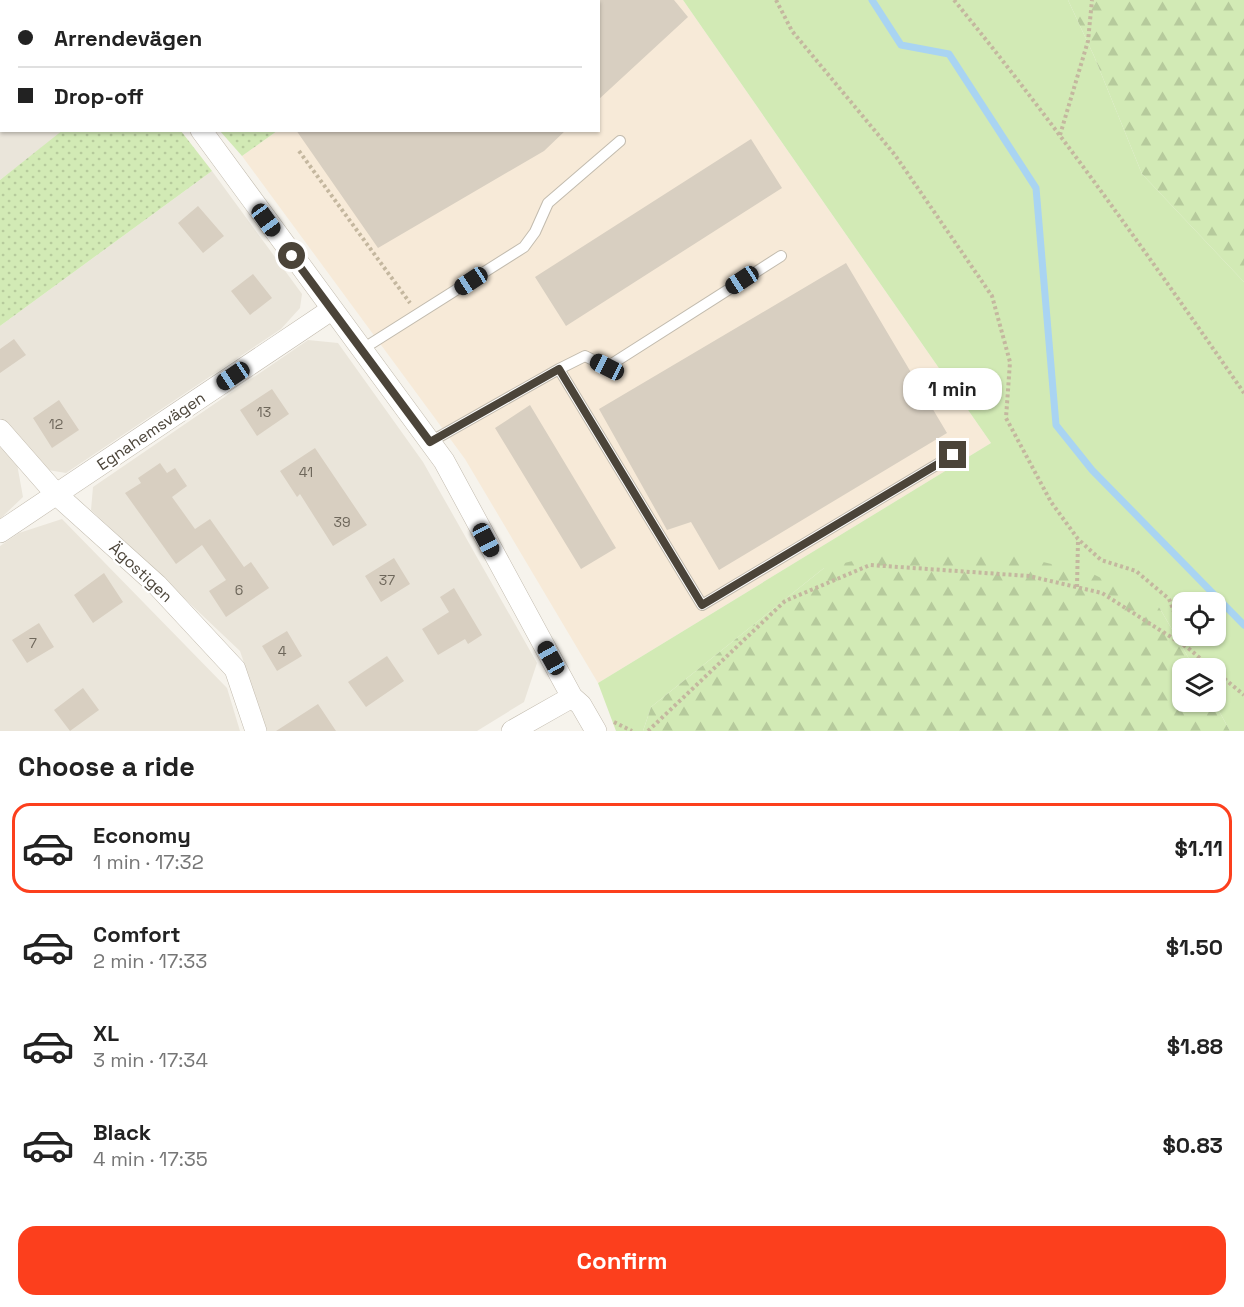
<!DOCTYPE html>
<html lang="en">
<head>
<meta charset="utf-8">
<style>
	:root { --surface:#fff; --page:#f2f2f2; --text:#222; --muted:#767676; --line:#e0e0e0; --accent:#fc3f1d }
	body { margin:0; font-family:"Space Grotesk",sans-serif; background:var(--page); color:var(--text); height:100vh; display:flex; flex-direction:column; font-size:22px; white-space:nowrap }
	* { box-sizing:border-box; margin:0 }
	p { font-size:20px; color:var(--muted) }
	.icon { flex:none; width:33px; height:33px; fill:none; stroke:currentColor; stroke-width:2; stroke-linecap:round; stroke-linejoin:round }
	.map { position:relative; height:731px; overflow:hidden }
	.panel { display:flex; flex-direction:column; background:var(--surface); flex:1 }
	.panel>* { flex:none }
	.guide { position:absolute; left:0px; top:0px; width:600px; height:132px; box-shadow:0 2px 4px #0004; display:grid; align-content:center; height:132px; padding:0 18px; background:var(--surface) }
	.buttons { position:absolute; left:1172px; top:592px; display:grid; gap:12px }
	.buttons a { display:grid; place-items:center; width:54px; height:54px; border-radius:12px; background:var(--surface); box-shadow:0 2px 4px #0004; font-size:30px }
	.end { position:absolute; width:27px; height:27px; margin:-14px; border:8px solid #4b4439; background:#fff; box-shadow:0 0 0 3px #fff }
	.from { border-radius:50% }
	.bubble { position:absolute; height:42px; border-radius:18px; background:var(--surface); box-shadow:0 2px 4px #0004; font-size:20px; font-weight:600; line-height:42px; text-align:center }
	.car { position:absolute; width:18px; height:36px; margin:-18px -9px; border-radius:8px; box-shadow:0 0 4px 2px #0007; background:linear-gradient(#222 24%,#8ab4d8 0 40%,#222 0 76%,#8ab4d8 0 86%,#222 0) }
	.guide b { display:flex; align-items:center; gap:21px; height:57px; font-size:22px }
	.guide b+b { border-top:2px solid var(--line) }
	.guide i { width:15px; height:15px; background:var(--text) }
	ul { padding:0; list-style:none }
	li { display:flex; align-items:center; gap:18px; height:90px; margin:0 12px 9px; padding:0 6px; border:3px solid transparent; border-radius:18px }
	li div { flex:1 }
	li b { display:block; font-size:22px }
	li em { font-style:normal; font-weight:600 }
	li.selected { border-color:var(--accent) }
	li>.icon { width:54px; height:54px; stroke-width:1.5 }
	h2 { padding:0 18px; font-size:27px; line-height:72px }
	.action { display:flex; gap:12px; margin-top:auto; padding:12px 18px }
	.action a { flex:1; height:69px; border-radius:18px; background:var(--accent); color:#fff; font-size:24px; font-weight:600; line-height:69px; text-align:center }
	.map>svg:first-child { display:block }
	.residential { fill:#eae5da }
	.commercial { fill:#f7ead8 }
	.grass { fill:#d2eab5; fill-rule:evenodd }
	.forest { fill:url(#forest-firs) }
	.park { fill:url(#park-dots) }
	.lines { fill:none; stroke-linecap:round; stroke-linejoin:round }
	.stream { stroke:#a9d4f2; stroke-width:7 }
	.building { fill:#d8cfc1 }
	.service-casing { stroke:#c2bbae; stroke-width:12 }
	.minor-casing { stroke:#c2bbae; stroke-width:22 }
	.path { stroke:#c4b79f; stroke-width:4; stroke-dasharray:3 3; stroke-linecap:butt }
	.service { stroke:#fff; stroke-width:10 }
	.minor { stroke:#fff; stroke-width:21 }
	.route { stroke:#4b4439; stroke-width:8 }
	.labels { text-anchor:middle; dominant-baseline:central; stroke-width:4.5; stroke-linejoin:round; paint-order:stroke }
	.number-label { font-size:14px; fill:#6e675b }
	.street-label { font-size:16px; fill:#4b4439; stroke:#fff }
</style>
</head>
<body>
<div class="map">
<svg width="1244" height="731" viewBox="0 0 1244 731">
	<defs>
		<pattern id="forest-firs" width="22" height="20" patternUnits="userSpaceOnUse" patternTransform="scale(1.5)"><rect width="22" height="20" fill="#d2eab5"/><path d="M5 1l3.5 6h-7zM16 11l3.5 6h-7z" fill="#b6ca9c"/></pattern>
		<pattern id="park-dots" width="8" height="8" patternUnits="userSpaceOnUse" patternTransform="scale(1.5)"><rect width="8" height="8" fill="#d2eab5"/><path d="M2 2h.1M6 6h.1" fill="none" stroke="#b6ca9c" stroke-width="1.8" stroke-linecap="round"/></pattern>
	</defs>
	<rect width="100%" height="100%" fill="#f6f3ec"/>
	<path class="residential" d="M0 0 84 1 2 2V130L63 131 0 180Z
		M212 171 302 294 300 308 281 329 66 473 48 470 0 422V326Z
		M308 340 338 343 423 462 537 663 524 702 477 731H267L240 651 91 510 93 487Z
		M0 447 17 464 23 497 0 519Z
		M62 519 227 688 240 731H0V546L19 533Z"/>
	<path class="commercial" d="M453 0H683L991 443 598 683 465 459 242 156 277 131 598 130V2L451 1Z"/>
	<path class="grass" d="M683 0H1068L1094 56 1142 174 1244 282V731H1230L1214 702 1215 669H1195L1159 607 824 568 651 707 643 731H616L598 683 991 443ZM1182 603H1215V636H1182Z"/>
	<path class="forest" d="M1068 0H1244V282L1142 174 1094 56Z
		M889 552 1010 554 1093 574 1159 607 1195 669H1182V702H1214L1230 731H643L651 707 824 568Z"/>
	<path class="park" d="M106 0H453L451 2Z
		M63 130 181 131 212 171 0 326V180Z
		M220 131H277L242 156Z"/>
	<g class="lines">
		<path class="stream" d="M872 0 901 45 949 54 1036 188 1056 425 1092 470 1244 625"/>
	</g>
	<path class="building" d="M598 0H674L688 17 598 100Z
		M296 130H566L544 151 378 248Z
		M751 139 782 188 566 326 535 277Z
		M198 206 224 236 203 253 178 223Z
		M846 263 947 433 719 570 691 522 667 530 599 409Z
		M253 274 272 298 250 315 231 291Z
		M14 339 26 355 0 373V349Z
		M272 389 289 414 257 436 240 410Z
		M59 400 79 430 52 448 33 418Z
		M530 405 616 548 581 569 495 428Z
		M315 448 367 525 333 546 300 494 297 497 280 471Z
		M160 463 167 473 175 468 187 486 172 497 195 529 210 519 244 567 251 562 269 588 226 617 209 591 226 580 202 545 176 564 125 493 141 483 138 478Z
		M394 558 410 584 381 602 365 576Z
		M104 573 123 602 93 623 74 595Z
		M454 588 482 635 468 644 465 639 438 655 422 629 449 612 440 597Z
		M39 623 54 647 27 663 12 640Z
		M287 631 302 656 277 671 262 646Z
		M387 656 404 681 366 707 348 682Z
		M83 688 99 710 70 731 54 710Z
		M318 704 336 731H276Z"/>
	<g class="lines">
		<defs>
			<path id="service" d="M361 350 524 247 535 232 548 203 620 141
				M559 369 585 356 607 367 781 256
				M430 442 559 369 702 605 953 455"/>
			<path id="minor" d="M106 0 108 2
				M201 130 444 461 572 697 581 705 596 731
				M0 430 56 494 157 585 235 669 256 731
				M0 532 331 310
				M512 731 572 697"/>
		</defs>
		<use href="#service" class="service-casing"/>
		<use href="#minor" class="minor-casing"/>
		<path class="path" d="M776 0 792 31 895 155 992 296 1010 362 1006 418 1051 502 1078 539 1101 560 1136 571 1169 599 1182 632
			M954 0C1057 126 1151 259 1244 393
			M358 2 360 0
			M1060 135 1088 41 1092 0
			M299 151 410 303
			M1077 587 1078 540
			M1184 636 1188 647
			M1215 671 1244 695
			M614 722 632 731
			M648 731 785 601 870 565 1029 576 1102 593 1188 648 1213 669"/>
		<use href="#service" class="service"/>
		<use href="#minor" class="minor"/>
	</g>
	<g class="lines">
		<path class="route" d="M292 256 430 442 559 369 702 605 953 455"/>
	</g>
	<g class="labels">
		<g class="number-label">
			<text x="264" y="412">13</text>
			<text x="56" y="424">12</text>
			<text x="306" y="472">41</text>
			<text x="342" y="522">39</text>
			<text x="387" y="580">37</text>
			<text x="239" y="590">6</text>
			<text x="33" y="643">7</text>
			<text x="282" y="651">4</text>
		</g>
		<g class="street-label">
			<text transform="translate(151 431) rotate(-34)">Egnahemsvägen</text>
			<text transform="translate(141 572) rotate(43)">Ägostigen</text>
		</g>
	</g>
</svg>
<div class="buttons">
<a><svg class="icon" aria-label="locate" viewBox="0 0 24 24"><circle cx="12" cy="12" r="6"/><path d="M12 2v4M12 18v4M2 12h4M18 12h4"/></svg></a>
<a><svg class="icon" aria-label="layers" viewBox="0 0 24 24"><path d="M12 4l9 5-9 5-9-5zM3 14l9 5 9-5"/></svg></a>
</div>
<i class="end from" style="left:292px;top:256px"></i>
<i class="end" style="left:953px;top:455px"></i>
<div class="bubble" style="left:903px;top:368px;width:99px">1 min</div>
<i class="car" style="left:266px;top:220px;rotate:144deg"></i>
<i class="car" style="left:742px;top:280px;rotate:237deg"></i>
<i class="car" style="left:471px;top:281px;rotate:237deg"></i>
<i class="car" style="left:607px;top:367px;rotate:297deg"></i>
<i class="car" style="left:233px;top:376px;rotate:236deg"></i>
<i class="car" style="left:486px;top:540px;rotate:152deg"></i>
<i class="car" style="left:551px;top:658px;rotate:331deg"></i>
<div class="guide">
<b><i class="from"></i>Arrendevägen</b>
<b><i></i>Drop-off</b>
</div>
</div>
<section class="panel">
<h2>Choose a ride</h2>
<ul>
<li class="selected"><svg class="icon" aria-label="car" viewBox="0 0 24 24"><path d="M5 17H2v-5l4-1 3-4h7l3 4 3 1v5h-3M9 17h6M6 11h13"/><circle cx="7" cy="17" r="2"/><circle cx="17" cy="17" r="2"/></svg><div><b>Economy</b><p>1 min · 17:32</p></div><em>$1.11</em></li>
<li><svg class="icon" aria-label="car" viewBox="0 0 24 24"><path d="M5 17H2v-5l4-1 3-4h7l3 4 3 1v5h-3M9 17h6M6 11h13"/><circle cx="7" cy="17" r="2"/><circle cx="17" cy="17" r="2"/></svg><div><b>Comfort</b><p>2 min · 17:33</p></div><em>$1.50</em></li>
<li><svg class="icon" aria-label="car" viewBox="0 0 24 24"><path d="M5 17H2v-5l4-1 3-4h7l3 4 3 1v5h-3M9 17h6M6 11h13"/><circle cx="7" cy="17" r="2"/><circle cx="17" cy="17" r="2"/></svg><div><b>XL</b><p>3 min · 17:34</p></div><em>$1.88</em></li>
<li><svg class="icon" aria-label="car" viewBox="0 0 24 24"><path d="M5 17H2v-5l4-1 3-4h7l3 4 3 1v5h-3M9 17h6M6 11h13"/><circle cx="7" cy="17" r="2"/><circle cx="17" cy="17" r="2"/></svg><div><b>Black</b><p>4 min · 17:35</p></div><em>$0.83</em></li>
</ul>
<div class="action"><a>Confirm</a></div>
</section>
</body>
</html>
